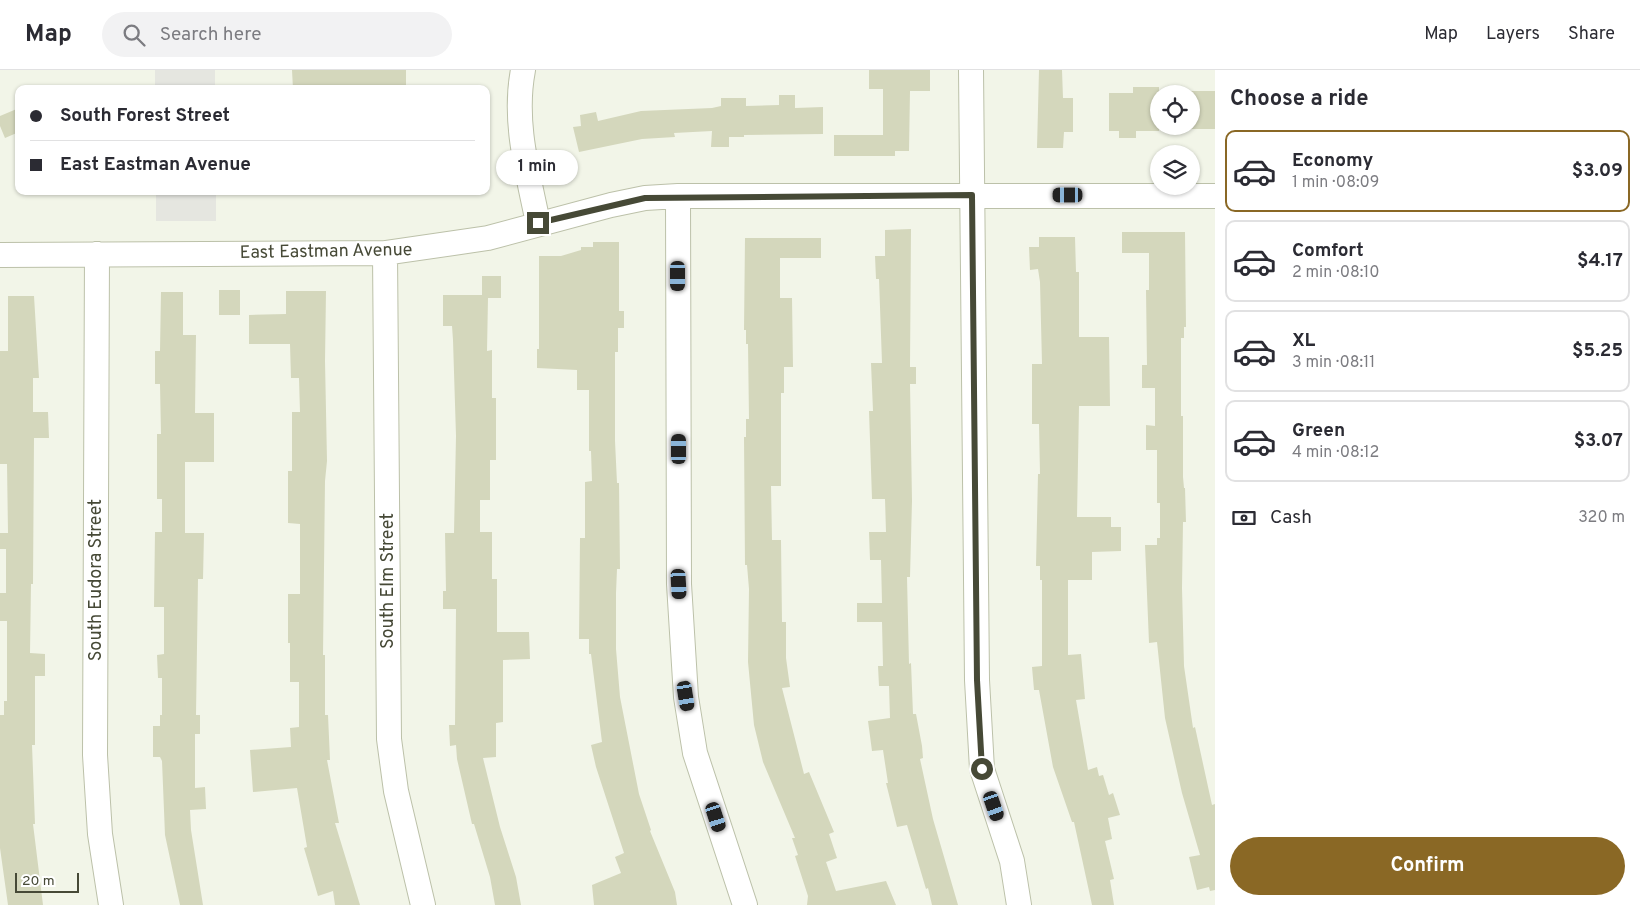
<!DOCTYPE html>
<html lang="en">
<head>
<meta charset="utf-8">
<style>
	:root { --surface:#fff; --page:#f2f2f3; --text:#2b2b33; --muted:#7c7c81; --line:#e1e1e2; --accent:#8a6825 }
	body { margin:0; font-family:Overpass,sans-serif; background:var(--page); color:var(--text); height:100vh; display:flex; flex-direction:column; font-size:19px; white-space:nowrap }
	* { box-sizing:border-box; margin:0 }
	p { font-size:16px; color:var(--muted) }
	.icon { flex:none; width:28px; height:28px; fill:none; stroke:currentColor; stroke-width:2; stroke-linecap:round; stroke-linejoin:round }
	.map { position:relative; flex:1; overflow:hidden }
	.drawer { display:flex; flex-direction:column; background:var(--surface); width:425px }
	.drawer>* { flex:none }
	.top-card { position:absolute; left:15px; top:15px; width:475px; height:110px; border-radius:10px; box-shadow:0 1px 4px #0004; display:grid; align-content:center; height:110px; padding:0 15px; background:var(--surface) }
	.fabs { position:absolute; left:1150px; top:15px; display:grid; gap:10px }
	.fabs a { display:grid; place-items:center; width:50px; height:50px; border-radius:50%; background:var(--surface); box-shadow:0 1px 4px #0004; font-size:25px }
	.scale { position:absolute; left:15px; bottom:12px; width:64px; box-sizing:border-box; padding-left:5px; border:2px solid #464936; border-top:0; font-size:14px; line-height:18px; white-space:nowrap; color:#464936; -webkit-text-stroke:4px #fff; paint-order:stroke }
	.end { position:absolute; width:22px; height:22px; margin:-11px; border:6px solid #464936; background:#fff; box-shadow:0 0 0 2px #fff }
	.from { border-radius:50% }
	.bubble { position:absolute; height:35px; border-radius:18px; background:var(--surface); box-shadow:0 1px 4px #0004; font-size:16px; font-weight:700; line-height:35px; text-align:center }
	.car { position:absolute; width:15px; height:30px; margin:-15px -8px; border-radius:6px; box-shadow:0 0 4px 1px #0007; background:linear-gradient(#222 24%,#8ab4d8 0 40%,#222 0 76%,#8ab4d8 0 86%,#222 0) }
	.top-card b { display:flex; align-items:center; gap:18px; height:48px; font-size:19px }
	.top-card b+b { border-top:1px solid var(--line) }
	.top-card i { width:12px; height:12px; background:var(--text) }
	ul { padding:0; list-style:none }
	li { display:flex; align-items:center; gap:15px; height:82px; margin:0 10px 8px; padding:0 5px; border:2px solid var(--line); border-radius:10px }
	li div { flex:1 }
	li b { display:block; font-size:19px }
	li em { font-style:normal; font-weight:700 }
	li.selected { border-color:var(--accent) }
	li>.icon { width:45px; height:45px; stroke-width:1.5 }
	h2 { padding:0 15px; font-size:22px; line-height:60px }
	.pay { display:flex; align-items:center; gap:12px; height:55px; padding:0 15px; font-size:19px }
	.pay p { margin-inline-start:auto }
	.button { display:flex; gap:10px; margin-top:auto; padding:10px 15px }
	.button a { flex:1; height:58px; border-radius:30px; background:var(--accent); color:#fff; font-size:20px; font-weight:700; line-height:58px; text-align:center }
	header { display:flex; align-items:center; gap:30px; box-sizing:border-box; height:70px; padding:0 25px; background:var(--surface); border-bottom:1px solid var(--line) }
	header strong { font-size:24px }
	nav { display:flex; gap:28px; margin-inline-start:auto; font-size:18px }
	.search { width:350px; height:45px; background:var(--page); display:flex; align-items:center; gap:12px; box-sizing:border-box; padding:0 18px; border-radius:28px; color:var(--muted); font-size:19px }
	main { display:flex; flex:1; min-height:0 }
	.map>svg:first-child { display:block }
	.parking { fill:#e5e6e0 }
	.building { fill:#d4d7bc }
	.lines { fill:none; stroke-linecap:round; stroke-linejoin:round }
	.street-casing { stroke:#bcc1a9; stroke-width:26 }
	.street { stroke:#fff; stroke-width:24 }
	.route { stroke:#464936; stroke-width:6 }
	.labels { text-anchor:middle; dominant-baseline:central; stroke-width:4; stroke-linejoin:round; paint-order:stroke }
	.street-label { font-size:18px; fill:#464936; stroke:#fff }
</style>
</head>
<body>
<header>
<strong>Map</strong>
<div class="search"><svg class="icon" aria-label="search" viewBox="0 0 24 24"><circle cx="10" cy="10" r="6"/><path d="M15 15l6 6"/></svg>Search here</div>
<nav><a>Map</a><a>Layers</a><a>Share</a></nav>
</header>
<main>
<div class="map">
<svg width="1215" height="835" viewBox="0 0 1215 835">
	<rect width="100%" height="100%" fill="#f2f5e8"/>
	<path class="parking" d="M155 0H215V19H155Z
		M156 121H216V151H156Z"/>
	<path class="building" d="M292 0H406V16L293 19Z
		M869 0H930V21H910L909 81H895V86H834V65H883V19H869Z
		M1039 0H1062L1063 28H1073V62H1064L1063 78H1037Z
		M1133 17H1159V61H1136V68H1119V61H1109V23H1133Z
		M1191 21H1215V59H1191Z
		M779 25H795V38L823 37V64L744 65V67H729V77H711L712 61 674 63 675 67 642 69 579 82 573 57 581 56 580 45 596 42 598 51 641 41 712 38 721 36V28H746V36L779 35Z
		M19 38V62L5 68 0 56V46Z
		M911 159 910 297H916V314H910L912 431 910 507H907L909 594 911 593 913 644H916L922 676 923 688 920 689 933 749 958 835H932L928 818 926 819 907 755 897 757 886 713H888L883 680 872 681 868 651 890 648 889 616H879L878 596H883L882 552H857V533H882L881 490H870L869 462H886L885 429H872L869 341H873L871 293H882L879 209H876L875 186H885V160Z
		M1122 162H1185L1186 257H1184V268H1181V346H1183V407L1184 418H1185L1186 452H1183L1182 518 1184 596 1193 658 1195 657 1212 735 1215 734V820L1210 821 1209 817 1197 820 1189 787 1200 785 1182 723 1165 648 1157 572 1149 573 1145 475H1157V468H1160V433H1157V380H1146V355L1155 356V318H1142V295H1147L1146 220H1149V183H1122Z
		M1039 167H1075L1076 202H1079V267H1109L1110 336H1079L1077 447H1111V457H1121V481L1092 482V510H1068V585L1081 584 1085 629 1076 630 1088 700 1097 697 1099 706 1103 705 1109 725 1113 723 1120 745 1108 748 1112 769 1105 771 1114 809 1110 810 1114 835H1092L1074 752H1072L1053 697 1039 620H1034L1032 597 1042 596V510H1040V496H1036L1038 404H1040L1039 354H1032V294H1042L1040 212 1038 199 1030 200 1029 177H1039Z
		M745 168H821V188H780V228H792L793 297H784V323H781V416H771L772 470H781L782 552H786V588L790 617 782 618 804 704 809 702 834 762 829 764 837 788 826 792 836 821 886 811 896 835H807L808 826 795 786 798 785 792 768H795L763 692 754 655 748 592 749 519 747 495H745L744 367H746V349H749L748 274H746V260H744Z
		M593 172H619V241H624V258H618V282H615V371L617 413H619L620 499H617L616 523V579L620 627 639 724 651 760 650 761 675 822 677 835H594L592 815 621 803 615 787 624 783 596 697 591 675 602 672 591 584H589V569H579L580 468H585V412L592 411 591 381H589V320H577V300L537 298V279H539V186H561L581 180V177H593Z
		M482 206H501V228H488L487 281 492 280V328H496V390H490V430H480V462H492V509H497V562H529L530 589 503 590V652L496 653V687L483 688 500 757 516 807 521 835H495L490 807 474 754H472L457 689 456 675 450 676 449 655H455L456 539H443V521H446L445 463H454L456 366 453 270 452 256H443V225H482Z
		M219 220H240V245H219Z
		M286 221H326L325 291 327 391 325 411 323 585H325V645H328L330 690H327L339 753H335L360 835H335L333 821 318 826 304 778 307 777 297 718 253 722 250 680 291 677 290 658 299 657V612H290V573H288V524H300V454L288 453V401H292V342H300L299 308H291L290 274H249V245L286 244Z
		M161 222H183V265H196L195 343H214V392H185V463H204L203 509H198L196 645H200V664H195V718L205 717 206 739 190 740 191 760 203 835H180L165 765 162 691 160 687H153V656H160V645H162V608H158L157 585 164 584V537H154L155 462H162V429H157V364H161L160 314H155V281H160Z
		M8 226H34L39 308H33V342H48L49 368H34L33 514H31L30 583 45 584V606H35V675H32L35 754H33L43 835H8L0 778V645H4V631H7V551H0V523H6V479H0V463H8L7 394H0V281H8Z"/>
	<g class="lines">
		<defs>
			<path id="street" d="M523 0C513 52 528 103 538 153
				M971 0 977 610 982 699 1012 791 1019 835
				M678 126 679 514 686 627 695 683 745 835
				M385 183 389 669 396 721 423 835
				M97 184 95 685 100 764 111 835
				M0 185 385 183 488 168 611 135 645 128 678 126H1215"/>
		</defs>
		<use href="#street" class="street-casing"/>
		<use href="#street" class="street"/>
	</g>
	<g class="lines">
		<path class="route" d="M538 153 645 128 972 125 977 610 982 699"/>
	</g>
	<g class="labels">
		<g class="street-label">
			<text transform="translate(326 182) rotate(-1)">East Eastman Avenue</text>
			<text transform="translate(96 510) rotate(-90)">South Eudora Street</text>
			<text transform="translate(388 511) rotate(-90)">South Elm Street</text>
		</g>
	</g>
</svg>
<div class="fabs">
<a><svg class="icon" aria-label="locate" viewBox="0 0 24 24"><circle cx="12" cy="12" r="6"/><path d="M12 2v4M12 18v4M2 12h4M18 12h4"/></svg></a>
<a><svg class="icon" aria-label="layers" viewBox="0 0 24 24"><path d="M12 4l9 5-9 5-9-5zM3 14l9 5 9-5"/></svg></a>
</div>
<div class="scale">20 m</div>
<i class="end from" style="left:982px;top:699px"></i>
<i class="end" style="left:538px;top:153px"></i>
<div class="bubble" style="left:496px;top:80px;width:82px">1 min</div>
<i class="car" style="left:1068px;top:125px;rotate:270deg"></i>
<i class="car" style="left:678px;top:206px;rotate:180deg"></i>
<i class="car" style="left:679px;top:379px;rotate:0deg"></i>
<i class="car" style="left:679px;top:514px;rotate:177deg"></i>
<i class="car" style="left:686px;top:626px;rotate:171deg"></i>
<i class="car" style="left:994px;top:736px;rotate:161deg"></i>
<i class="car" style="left:716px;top:747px;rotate:162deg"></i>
<div class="top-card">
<b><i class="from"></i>South Forest Street</b>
<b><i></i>East Eastman Avenue</b>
</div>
</div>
<section class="drawer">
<h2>Choose a ride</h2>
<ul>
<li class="selected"><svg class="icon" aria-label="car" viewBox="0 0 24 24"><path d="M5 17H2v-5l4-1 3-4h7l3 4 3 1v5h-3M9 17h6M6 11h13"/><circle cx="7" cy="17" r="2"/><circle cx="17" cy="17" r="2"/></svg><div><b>Economy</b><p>1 min · 08:09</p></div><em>$3.09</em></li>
<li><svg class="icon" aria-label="car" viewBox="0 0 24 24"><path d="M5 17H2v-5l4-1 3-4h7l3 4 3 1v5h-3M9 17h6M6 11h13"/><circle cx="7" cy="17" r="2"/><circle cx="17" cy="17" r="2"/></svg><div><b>Comfort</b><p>2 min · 08:10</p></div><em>$4.17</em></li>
<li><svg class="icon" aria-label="car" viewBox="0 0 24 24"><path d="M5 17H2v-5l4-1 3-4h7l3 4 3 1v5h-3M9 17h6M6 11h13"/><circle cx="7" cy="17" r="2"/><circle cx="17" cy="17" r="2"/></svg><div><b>XL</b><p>3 min · 08:11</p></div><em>$5.25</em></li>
<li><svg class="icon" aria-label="car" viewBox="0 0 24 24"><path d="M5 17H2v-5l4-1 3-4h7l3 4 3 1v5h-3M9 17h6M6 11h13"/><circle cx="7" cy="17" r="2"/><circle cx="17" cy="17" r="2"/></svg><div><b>Green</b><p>4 min · 08:12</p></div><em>$3.07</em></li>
</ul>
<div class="pay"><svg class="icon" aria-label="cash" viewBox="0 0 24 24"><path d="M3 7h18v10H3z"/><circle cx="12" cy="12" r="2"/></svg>Cash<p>320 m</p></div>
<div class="button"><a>Confirm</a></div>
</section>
</main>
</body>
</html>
